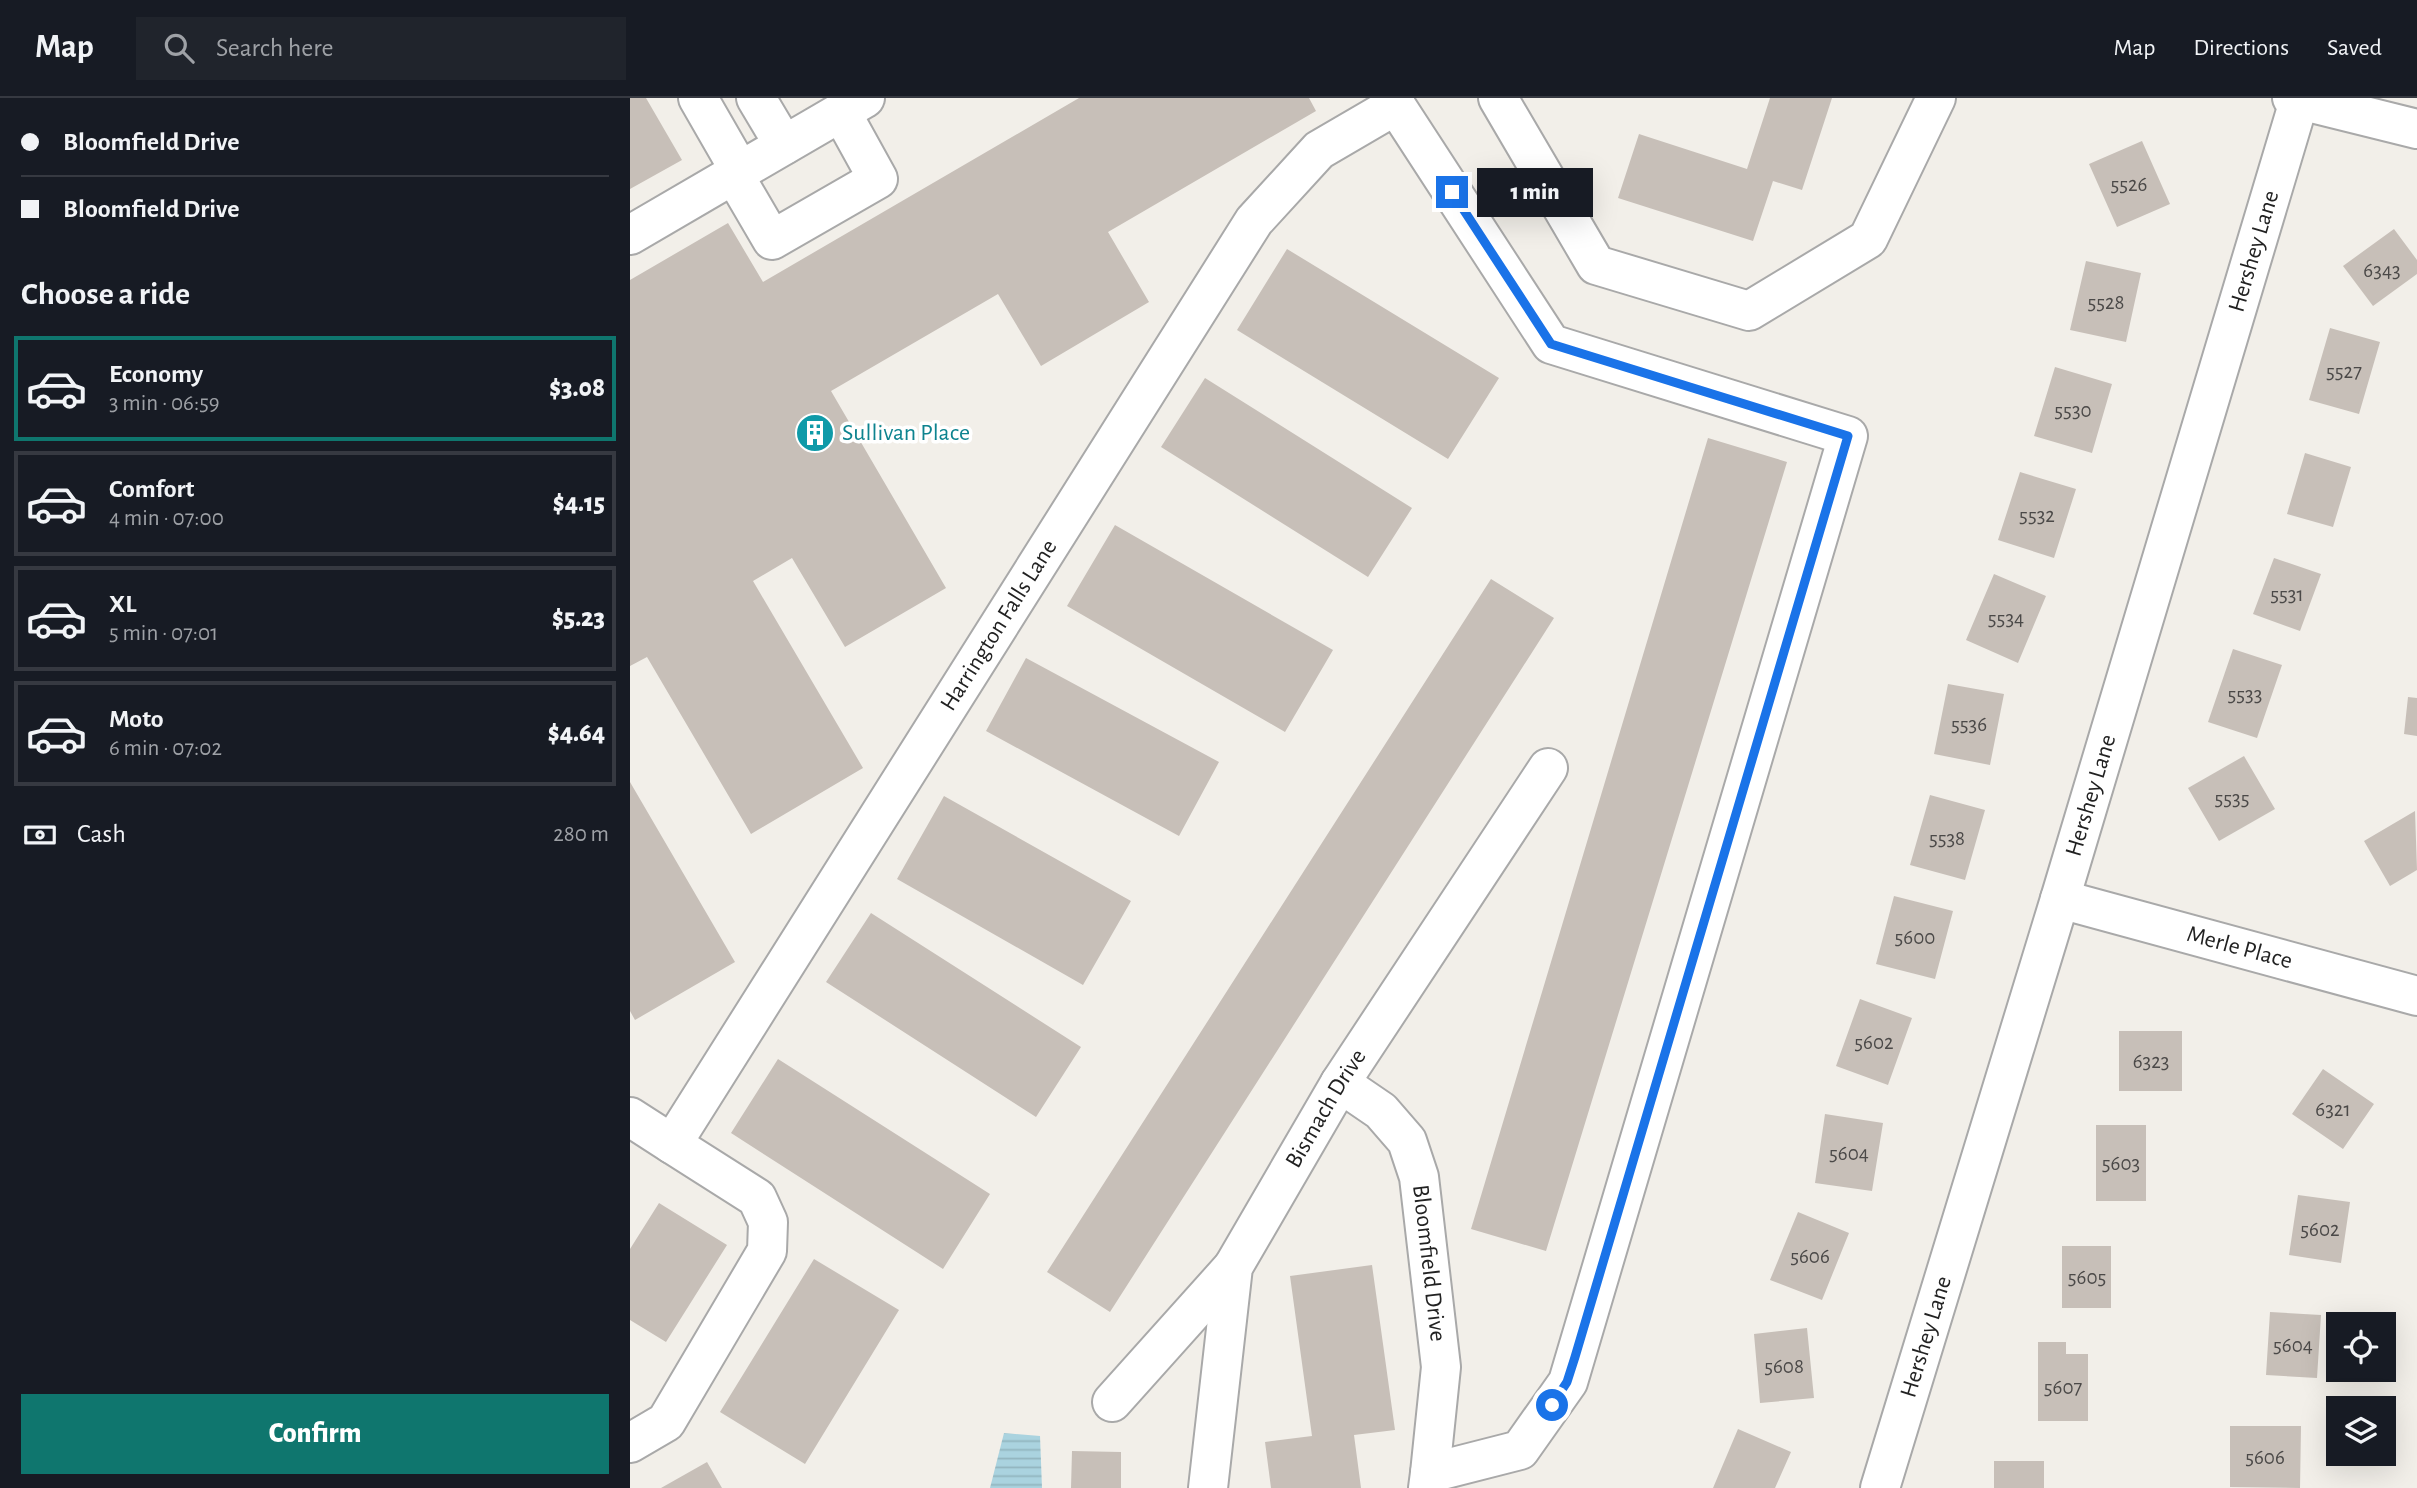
<!DOCTYPE html>
<html lang="en">
<head>
<meta charset="utf-8">
<style>
	:root { --surface:#171b24; --page:#20242c; --text:#f1f3f6; --muted:#9ea1a6; --line:#363941; --accent:#0f766e }
	body { margin:0; font-family:"Alegreya Sans",sans-serif; background:var(--page); color:var(--text); height:100vh; display:flex; flex-direction:column; font-size:26px; white-space:nowrap }
	* { box-sizing:border-box; margin:0 }
	p { font-size:23px; color:var(--muted) }
	.icon { flex:none; width:38px; height:38px; fill:none; stroke:currentColor; stroke-width:2; stroke-linecap:round; stroke-linejoin:round }
	.map { position:relative; flex:1; overflow:hidden }
	.side { display:flex; flex-direction:column; background:var(--surface); width:630px }
	.side>* { flex:none }
	.top-card { display:grid; align-content:center; height:154px; padding:0 21px; background:var(--surface) }
	.fabs { position:absolute; left:1696px; top:1214px; display:grid; gap:14px }
	.fabs a { display:grid; place-items:center; width:70px; height:70px; border-radius:0px; background:var(--surface); box-shadow:0 7px 28px #0002; font-size:35px }
	.end { position:absolute; width:32px; height:32px; margin:-16px; border:9px solid #1a73e8; background:#fff; box-shadow:0 0 0 4px #fff }
	.from { border-radius:50% }
	.bubble { position:absolute; height:49px; border-radius:0px; background:var(--surface); box-shadow:0 7px 28px #0002; font-size:23px; font-weight:800; line-height:49px; text-align:center }
	.top-card b { display:flex; align-items:center; gap:24px; height:66px; font-size:26px }
	.top-card b+b { border-top:2px solid var(--line) }
	.top-card i { width:18px; height:18px; background:var(--text) }
	ul { padding:0; list-style:none }
	li { display:flex; align-items:center; gap:21px; height:105px; margin:0 14px 10px; padding:0 7px; border:4px solid var(--line); border-radius:0px }
	li div { flex:1 }
	li b { display:block; font-size:26px }
	li em { font-style:normal; font-weight:800 }
	li.current { border-color:var(--accent) }
	li>.icon { width:63px; height:63px; stroke-width:1.5 }
	h2 { padding:0 21px; font-size:32px; line-height:84px }
	.pay { display:flex; align-items:center; gap:18px; height:77px; padding:0 21px; font-size:26px }
	.pay p { margin-inline-start:auto }
	.cta { display:flex; gap:14px; margin-top:auto; padding:14px 21px }
	.cta a { flex:1; height:80px; border-radius:0px; background:var(--accent); color:#fff; font-size:28px; font-weight:800; line-height:80px; text-align:center }
	header { display:flex; align-items:center; gap:42px; box-sizing:border-box; height:98px; padding:0 35px; background:var(--surface); border-bottom:2px solid var(--line) }
	header strong { font-size:33px }
	nav { display:flex; gap:38px; margin-inline-start:auto; font-size:24px }
	.search { width:490px; height:63px; background:var(--page); display:flex; align-items:center; gap:18px; box-sizing:border-box; padding:0 24px; border-radius:0px; color:var(--muted); font-size:26px }
	main { display:flex; flex:1; min-height:0 }
	.map>svg:first-child { display:block }
	.water { fill:url(#water-rules) }
	.building { fill:#c7bfb8 }
	.lines { fill:none; stroke-linecap:round; stroke-linejoin:round }
	.minor-casing { stroke:#a9a9a9; stroke-width:42 }
	.minor { stroke:#fff; stroke-width:38 }
	.route { stroke:#1a73e8; stroke-width:9 }
	.labels { text-anchor:middle; dominant-baseline:central; stroke-width:7; stroke-linejoin:round; paint-order:stroke }
	.number-label { font-size:21px; fill:#4b4948 }
	.street-label { font-size:24px; fill:#222; stroke:#fff }
	.culture-label { font-size:24px; fill:#0d838f; stroke:#fff; text-anchor:start }
</style>
</head>
<body>
<header>
<strong>Map</strong>
<div class="search"><svg class="icon" aria-label="search" viewBox="0 0 24 24"><circle cx="10" cy="10" r="6"/><path d="M15 15l6 6"/></svg>Search here</div>
<nav><a>Map</a><a>Directions</a><a>Saved</a></nav>
</header>
<main>
<section class="side">
<div class="top-card">
<b><i class="from"></i>Bloomfield Drive</b>
<b><i></i>Bloomfield Drive</b>
</div>
<h2>Choose a ride</h2>
<ul>
<li class="current"><svg class="icon" aria-label="car" viewBox="0 0 24 24"><path d="M5 17H2v-5l4-1 3-4h7l3 4 3 1v5h-3M9 17h6M6 11h13"/><circle cx="7" cy="17" r="2"/><circle cx="17" cy="17" r="2"/></svg><div><b>Economy</b><p>3 min · 06:59</p></div><em>$3.08</em></li>
<li><svg class="icon" aria-label="car" viewBox="0 0 24 24"><path d="M5 17H2v-5l4-1 3-4h7l3 4 3 1v5h-3M9 17h6M6 11h13"/><circle cx="7" cy="17" r="2"/><circle cx="17" cy="17" r="2"/></svg><div><b>Comfort</b><p>4 min · 07:00</p></div><em>$4.15</em></li>
<li><svg class="icon" aria-label="car" viewBox="0 0 24 24"><path d="M5 17H2v-5l4-1 3-4h7l3 4 3 1v5h-3M9 17h6M6 11h13"/><circle cx="7" cy="17" r="2"/><circle cx="17" cy="17" r="2"/></svg><div><b>XL</b><p>5 min · 07:01</p></div><em>$5.23</em></li>
<li><svg class="icon" aria-label="car" viewBox="0 0 24 24"><path d="M5 17H2v-5l4-1 3-4h7l3 4 3 1v5h-3M9 17h6M6 11h13"/><circle cx="7" cy="17" r="2"/><circle cx="17" cy="17" r="2"/></svg><div><b>Moto</b><p>6 min · 07:02</p></div><em>$4.64</em></li>
</ul>
<div class="pay"><svg class="icon" aria-label="cash" viewBox="0 0 24 24"><path d="M3 7h18v10H3z"/><circle cx="12" cy="12" r="2"/></svg>Cash<p>280 m</p></div>
<div class="cta"><a>Confirm</a></div>
</section>
<div class="map">
<svg width="1787" height="1390" viewBox="0 0 1787 1390">
	<defs>
		<pattern id="water-rules" width="6" height="5" patternUnits="userSpaceOnUse" patternTransform="scale(1.75)"><rect width="6" height="5" fill="#aad3df"/><path d="M0 2.5h6" fill="none" stroke="#92b5bf"/></pattern>
	</defs>
	<rect width="100%" height="100%" fill="#f2efe9"/>
	<path class="water" d="M374 1335 410 1338 412 1390H360Z"/>
	<path class="building" d="M0 0H16L52 62 0 91Z
		M449 0H679L686 13 478 134 519 204 411 268 368 196 201 293 316 490 215 549 162 460 123 483 233 670 121 736 17 559 0 568V182L98 125 133 184Z
		M1140 0H1202L1172 92 1143 83 1123 143 988 100 1009 36 1117 71Z
		M1512 43 1540 106 1487 129 1459 66Z
		M1764 131 1787 162V176L1743 208 1713 168Z
		M657 151 869 280 818 361 607 232Z
		M1456 163 1511 175 1496 244 1440 232Z
		M1700 230 1750 244 1729 316 1679 302Z
		M1425 269 1482 286 1462 355 1404 338Z
		M575 280 782 410 738 479 531 349Z
		M1078 340 1157 364 916 1153 841 1131Z
		M1675 355 1721 369 1703 429 1657 416Z
		M1390 374 1446 391 1424 460 1368 442Z
		M485 427 703 552 655 634 437 508Z
		M1644 460 1691 476 1670 533 1623 516Z
		M1364 476 1416 498 1388 565 1336 542Z
		M861 481 924 520 480 1214 417 1174Z
		M1603 551 1652 567 1627 640 1578 624Z
		M396 560 589 664 549 738 356 633Z
		M1318 586 1374 596 1360 667 1304 656Z
		M1778 599 1787 600V638L1774 636Z
		M1614 658 1645 711 1589 743 1558 690Z
		M0 684 105 864 5 922 0 913Z
		M1300 697 1355 712 1335 782 1280 767Z
		M314 698 501 803 453 887 267 781Z
		M1785 713 1787 772 1760 788 1734 743Z
		M1264 798 1323 813 1305 881 1246 866Z
		M241 815 451 949 406 1019 196 884Z
		M1230 901 1282 920 1258 987 1206 968Z
		M1489 933H1552V993H1489Z
		M148 961 360 1096 313 1171 101 1035Z
		M1693 971 1744 1006 1713 1051 1662 1016Z
		M1195 1016 1253 1025 1242 1093 1185 1085Z
		M1466 1027H1516V1103H1466Z
		M1668 1097 1720 1104 1711 1165 1659 1157Z
		M29 1105 97 1147 36 1244 0 1222V1151Z
		M1168 1114 1219 1135 1192 1202 1140 1182Z
		M1432 1148H1481V1210H1432Z
		M184 1161 269 1212 175 1366 90 1314Z
		M742 1167 765 1332 724 1337 731 1390H641L635 1344 682 1338 660 1178Z
		M1640 1214 1691 1217 1687 1280 1636 1277Z
		M1177 1230 1184 1300 1130 1305 1124 1236Z
		M1408 1244H1436V1256H1458V1323H1408Z
		M1600 1328H1671L1670 1390 1600 1389Z
		M1108 1331 1161 1354 1145 1390H1083Z
		M442 1353 491 1354V1390H441Z
		M1364 1363H1414V1390H1364Z
		M77 1364 92 1390H31Z"/>
	<g class="lines">
		<defs>
			<g id="minor">
				<path d="M68 0 110 73"/>
				<path d="M126 0 154 47"/>
				<path d="M761 0 921 246 1218 338 938 1284 890 1352 800 1375 798 1390"/>
				<path d="M868 0 966 167 1119 213 1238 141 1306 0"/>
				<path d="M1662 0 1787 31"/>
				<path d="M104 77 142 142 248 81 211 14"/>
				<path d="M0 137 235 0"/>
				<path id="s1" d="M1430 801 1787 898"/>
				<path id="s2" d="M710 985 751 1013 777 1043 789 1079 811 1269 800 1375"/>
				<path id="s3" d="M0 1019 42 1046 624 123 689 52 766 7"/>
				<path d="M482 1304 603 1169"/>
				<path d="M0 1345 36 1324 137 1153 138 1124 127 1100 42 1046"/>
				<path id="s4" d="M578 1390 603 1169 710 985 918 670"/>
				<path id="s5" d="M1250 1390 1430 801 1669 3"/>
			</g>
		</defs>
		<use href="#minor" class="minor-casing"/>
		<use href="#minor" class="minor"/>
	</g>
	<g class="lines">
		<path class="route" d="M822 94 921 246 1218 338 945 1259 937 1284 922 1307"/>
	</g>
	<defs>
		<symbol id="building-disc" viewBox="-11 -11 22 22"><circle r="9.5" fill="#0f9aa8" stroke="#fff"/><path d="M-4-6H4V6H1V3H-1V6H-4ZM-2.5-4.3h1.7v1.8h-1.7ZM.8-4.3h1.7v1.8H.8ZM-2.5-1h1.7V.8h-1.7ZM.8-1h1.7V.8H.8Z" fill="#fff"/></symbol>
	</defs>
	<g fill-rule="evenodd">
		<use href="#building-disc" x="163" y="313" width="44" height="44"/>
	</g>
	<g class="labels">
		<g class="number-label">
			<text x="1499" y="86">5526</text>
			<text x="1752" y="172">6343</text>
			<text x="1476" y="204">5528</text>
			<text x="1714" y="273">5527</text>
			<text x="1443" y="312">5530</text>
			<text x="1407" y="417">5532</text>
			<text x="1657" y="496">5531</text>
			<text x="1376" y="520">5534</text>
			<text x="1615" y="596">5533</text>
			<text x="1339" y="626">5536</text>
			<text x="1602" y="700">5535</text>
			<text x="1317" y="740">5538</text>
			<text x="1285" y="839">5600</text>
			<text x="1244" y="944">5602</text>
			<text x="1521" y="963">6323</text>
			<text x="1703" y="1011">6321</text>
			<text x="1219" y="1055">5604</text>
			<text x="1491" y="1065">5603</text>
			<text x="1690" y="1131">5602</text>
			<text x="1180" y="1158">5606</text>
			<text x="1457" y="1179">5605</text>
			<text x="1663" y="1247">5604</text>
			<text x="1154" y="1268">5608</text>
			<text x="1433" y="1289">5607</text>
			<text x="1635" y="1359">5606</text>
		</g>
		<g class="street-label">
			<text stroke="none"><textPath href="#s5" startOffset="1292">Hershey Lane</textPath></text>
			<text stroke="none"><textPath href="#s3" startOffset="663">Harrington Falls Lane</textPath></text>
			<text stroke="none"><textPath href="#s5" startOffset="724">Hershey Lane</textPath></text>
			<text stroke="none"><textPath href="#s1" startOffset="186">Merle Place</textPath></text>
			<text stroke="none"><textPath href="#s4" startOffset="406">Bismach Drive</textPath></text>
			<text stroke="none"><textPath href="#s2" startOffset="214">Bloomfield Drive</textPath></text>
			<text stroke="none"><textPath href="#s5" startOffset="158">Hershey Lane</textPath></text>
		</g>
		<g class="culture-label">
			<text x="212" y="335">Sullivan Place</text>
		</g>
	</g>
</svg>
<div class="fabs">
<a><svg class="icon" aria-label="locate" viewBox="0 0 24 24"><circle cx="12" cy="12" r="6"/><path d="M12 2v4M12 18v4M2 12h4M18 12h4"/></svg></a>
<a><svg class="icon" aria-label="layers" viewBox="0 0 24 24"><path d="M12 4l9 5-9 5-9-5zM3 14l9 5 9-5"/></svg></a>
</div>
<i class="end from" style="left:922px;top:1307px"></i>
<i class="end" style="left:822px;top:94px"></i>
<div class="bubble" style="left:847px;top:70px;width:116px">1 min</div>
</div>
</main>
</body>
</html>
